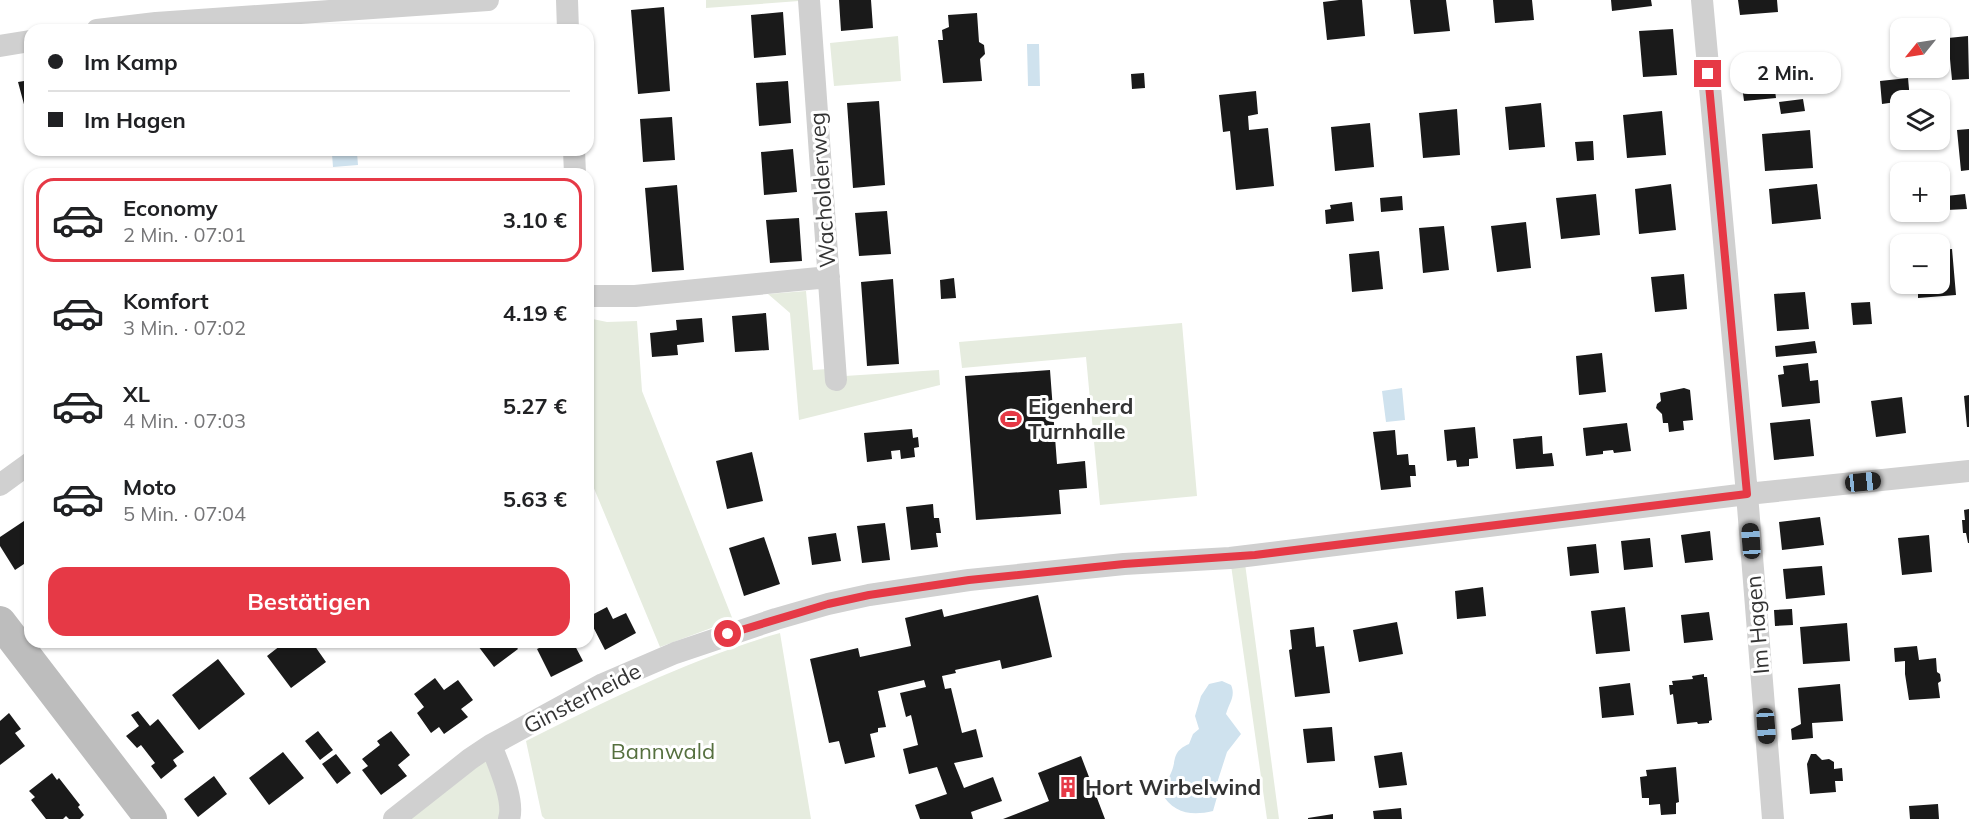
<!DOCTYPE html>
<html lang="de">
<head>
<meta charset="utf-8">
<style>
	:root { --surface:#fff; --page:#f2f2f2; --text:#202124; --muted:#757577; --line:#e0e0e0; --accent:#e63946 }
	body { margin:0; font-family:Mulish,sans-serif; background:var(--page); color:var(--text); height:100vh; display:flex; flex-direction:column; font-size:22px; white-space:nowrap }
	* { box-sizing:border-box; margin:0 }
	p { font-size:20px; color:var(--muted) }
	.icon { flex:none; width:33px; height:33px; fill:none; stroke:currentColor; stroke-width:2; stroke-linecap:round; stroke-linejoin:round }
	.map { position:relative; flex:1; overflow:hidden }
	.drawer { position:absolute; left:24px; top:168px; width:570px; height:480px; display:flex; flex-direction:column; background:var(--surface); border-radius:18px; box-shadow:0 2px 4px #0004 }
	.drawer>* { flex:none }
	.top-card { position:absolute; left:24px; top:24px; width:570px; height:132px; border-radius:18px; box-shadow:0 2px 4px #0004; display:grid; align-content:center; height:132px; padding:0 24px; background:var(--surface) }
	.needle { width:39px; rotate:240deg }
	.buttons { position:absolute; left:1890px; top:18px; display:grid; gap:12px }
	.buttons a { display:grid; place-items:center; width:60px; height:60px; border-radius:12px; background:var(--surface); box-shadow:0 2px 4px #0004; font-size:30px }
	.end { position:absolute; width:27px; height:27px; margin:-14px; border:8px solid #e63946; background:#fff; box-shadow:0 0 0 3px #fff }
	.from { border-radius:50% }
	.bubble { position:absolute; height:42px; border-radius:18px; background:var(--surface); box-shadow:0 2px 4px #0004; font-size:20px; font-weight:700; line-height:42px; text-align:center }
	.car { position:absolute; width:18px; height:36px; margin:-18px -9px; border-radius:8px; box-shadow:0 0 4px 2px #0007; background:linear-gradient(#222 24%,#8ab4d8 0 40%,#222 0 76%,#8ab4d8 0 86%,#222 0) }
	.top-card b { display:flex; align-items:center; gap:21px; height:57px; font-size:22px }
	.top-card b+b { border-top:2px solid var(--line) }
	.top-card i { width:15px; height:15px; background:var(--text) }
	ul { padding:10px 0 0; list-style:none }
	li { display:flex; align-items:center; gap:18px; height:84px; margin:0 12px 9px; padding:0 12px; border:3px solid transparent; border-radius:18px }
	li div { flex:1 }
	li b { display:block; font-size:22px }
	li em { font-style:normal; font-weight:700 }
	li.selected { border-color:var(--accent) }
	li>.icon { width:54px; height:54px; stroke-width:1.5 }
	.button { display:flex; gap:12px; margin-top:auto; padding:12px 24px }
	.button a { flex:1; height:69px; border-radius:18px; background:var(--accent); color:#fff; font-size:24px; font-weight:700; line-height:69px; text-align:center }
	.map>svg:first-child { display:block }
	.green { fill:#e6ecdf }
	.water { fill:#cfe2ee }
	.building { fill:#1a1a1a }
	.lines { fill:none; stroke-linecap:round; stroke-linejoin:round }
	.street { stroke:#d0d0d0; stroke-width:22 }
	.secondary { stroke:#bdbdbd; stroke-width:32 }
	.route { stroke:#e63946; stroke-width:8 }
	.labels { text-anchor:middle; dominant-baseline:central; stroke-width:6; stroke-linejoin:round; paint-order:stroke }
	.street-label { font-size:22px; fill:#333; stroke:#fff }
	.poi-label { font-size:22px; font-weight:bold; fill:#333; stroke:#fff; text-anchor:start }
	.park-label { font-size:22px; fill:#56703f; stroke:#fff }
</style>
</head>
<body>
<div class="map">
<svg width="1969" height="819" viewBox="0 0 1969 819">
	<rect width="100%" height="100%" fill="#fff"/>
	<path class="green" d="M706 0H799V1L706 8Z
		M898 36 901 81 834 86 830 43Z
		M806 291 813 370 828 369 829 377 939 370 940 385 799 420 790 313 768 294Z
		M588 318 607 322 637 321 642 391 733 620 660 647 588 474Z
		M1182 323 1197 496 1100 505 1086 357 962 368 959 342Z
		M1244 556 1279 819H1267L1230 558Z
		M780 633 811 819H545L542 816 526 741C608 700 692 658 780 633Z
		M491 745 509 819H394Z"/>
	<path class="water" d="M1027 44H1039L1040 86H1028Z
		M357 153 358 165 333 167 332 154Z
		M1402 388 1405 420 1386 422 1382 391Z
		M1222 681 1231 685C1236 696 1229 703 1226 714L1241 734 1227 752 1218 780 1219 790 1213 811C1192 816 1173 814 1161 792 1164 785 1168 780 1171 773 1177 760 1171 752 1189 744L1193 734 1199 729 1195 716 1201 696 1209 684Z"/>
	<path class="building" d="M839 0H871L873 28 841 31Z
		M1339 0H1362L1365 36 1327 40 1323 2Z
		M1410 0H1446L1450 31 1414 34Z
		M1493 0H1532L1534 20 1495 23Z
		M1611 0H1651L1652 6 1612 11Z
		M1738 0H1777L1778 12 1740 15Z
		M664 7 670 91 638 94 631 10Z
		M783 12 786 55 754 58 751 15Z
		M977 13 979 42 984 45 985 54 980 59 982 81 943 83 938 40H943L942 30 949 27 948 15Z
		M1673 29 1677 75 1643 77 1639 31Z
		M1968 36 1969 79 1952 80 1948 38Z
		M1772 68 1776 98 1744 101 1740 71Z
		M1144 73 1145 88 1132 89 1131 74Z
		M1908 78 1910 100 1882 104 1880 81Z
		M30 80V107L25 108 18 82Z
		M788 81 791 123 759 126 756 83Z
		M1256 91 1258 114 1248 116 1249 130 1268 128 1274 186 1236 190 1230 131 1223 132 1219 95Z
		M1803 99 1805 111 1781 114 1779 102Z
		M879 101 885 185 853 188 847 103Z
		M1541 103 1545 147 1509 150 1505 107Z
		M1457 109 1460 155 1423 158 1419 113Z
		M1662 111 1666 155 1627 158 1623 115Z
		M672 117 675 160 643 162 640 119Z
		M1370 123 1374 167 1335 171 1331 127Z
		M1969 129V170L1961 171 1957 130Z
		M1810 130 1813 168 1765 171 1762 134Z
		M1593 141 1594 160 1577 161 1575 142Z
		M793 149 797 192 764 195 761 152Z
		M1671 184 1676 230 1639 234 1635 189Z
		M1817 184 1821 219 1772 224 1769 189Z
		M677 185 684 270 652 272 645 188Z
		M1596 194 1600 235 1561 239 1556 198Z
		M1965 194 1967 209 1947 210 1946 196Z
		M1402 196 1403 210 1381 212 1380 198Z
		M1352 202 1354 221 1326 224 1325 210 1331 209 1330 205Z
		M887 211 891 254 859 256 855 213Z
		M799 218 802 261 770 263 766 220Z
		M1526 222 1531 268 1497 272 1491 226Z
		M1444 226 1449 270 1423 273 1419 228Z
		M1952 249 1956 295 1918 298V284H1940V250Z
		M1379 251 1383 289 1352 292 1349 254Z
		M1684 274 1687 309 1655 312 1651 277Z
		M954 278 956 298 941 299 940 280Z
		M893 279 899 364 867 366 861 282Z
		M1805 292 1809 329 1777 331 1774 294Z
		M1870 302 1872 324 1853 325 1851 303Z
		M766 313 769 350 735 352 732 316Z
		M702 318 704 342 677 345 678 355 652 357 650 333 677 330 676 320Z
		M1815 341 1817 353 1776 357 1775 346Z
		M1602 353 1606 392 1579 395 1576 356Z
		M1808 363 1810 381 1818 380 1820 403 1782 407 1778 375 1784 374 1783 366Z
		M1050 370 1057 464 1085 461 1087 488 1059 490 1061 514 976 520 965 376Z
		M1684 388 1690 390 1693 420 1683 421 1684 430 1669 432 1668 423H1663L1662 414 1656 408 1657 404 1661 401 1660 393Z
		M1969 395V427H1967L1964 396Z
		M1902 397 1906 433 1876 437 1871 401Z
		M1810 419 1814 456 1774 460 1770 423Z
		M1627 423 1631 451 1614 453 1613 450 1603 451V454L1586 456 1583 428Z
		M1475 427 1478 458 1469 459V466L1457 467 1456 460 1447 461 1444 430Z
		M912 429 913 438 918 437 919 447 914 448 915 457 901 459 900 450 891 451 892 459 867 462 864 433Z
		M1395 430 1397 455 1408 454 1409 465H1415L1416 476H1410L1411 487 1381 490 1373 432Z
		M1542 436 1543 454 1552 453 1554 466 1516 469 1513 439Z
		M752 452 763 501 727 509 716 461Z
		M933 504 934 518H939L941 533H936L938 547 911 550 906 507Z
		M1969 509V543H1968L1966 533H1963L1962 520H1965L1964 510Z
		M1820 517 1824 545 1782 550 1779 522Z
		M24 521 30 531V560L15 570 0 546V537Z
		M885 523 890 560 862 563 857 526Z
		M1710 531 1713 560 1685 563 1681 535Z
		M836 533 841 561 812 565 808 537Z
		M1929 535 1932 572 1902 575 1898 538Z
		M764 537 780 584 744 596 729 548Z
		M1650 538 1653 567 1624 570 1621 541Z
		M1596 544 1599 573 1570 576 1567 547Z
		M1822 566 1825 595 1786 599 1783 569Z
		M1483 587 1486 616 1457 619 1455 591Z
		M1038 595 1052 657 1002 669 1000 660 955 670 956 673 942 676 945 689 951 688 962 733 976 729 983 757 954 763 964 788 993 777 1002 801 971 812 973 819H920L915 805 947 794 937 767 909 774 903 749 918 745 911 715 906 717 900 693 926 687 924 680 878 691 886 727 878 728V732L870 734 875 757 845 764 839 741 829 743 810 659 858 648 860 657 911 646 905 618 942 609 944 617Z
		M607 607 613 619 626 613 636 633 605 650 588 617Z
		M1625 607 1630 651 1596 654 1591 611Z
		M1792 609 1793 625 1775 626 1774 610Z
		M1709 612 1713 640 1684 643 1681 615Z
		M1397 622 1403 654 1359 662 1353 630Z
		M1847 623 1850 661 1803 664 1800 627Z
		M1314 627 1316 647 1324 646 1330 693 1295 697 1289 650 1292 649 1290 630Z
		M285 642H312L326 662 291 688 267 656Z
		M475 642H513L518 649 494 667Z
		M551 642H573L583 661 551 677 537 649Z
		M1917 646 1919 660 1936 658 1937 672 1940 674 1941 681 1938 683 1940 698 1909 700 1905 674V661L1895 662 1894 648Z
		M218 659 245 694 199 730 172 695Z
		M1704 674V677H1707L1712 720 1709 721V723L1698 724 1697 722 1677 724 1673 694 1670 695 1669 685H1673L1672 681 1693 679 1692 676Z
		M435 678 444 690 458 680 473 700 461 709 468 717 444 734 439 727 431 733 417 713 424 707 414 694Z
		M1630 683 1634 715 1602 718 1599 687Z
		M1840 684 1843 721 1812 723 1813 738 1792 740 1791 729 1801 724 1798 688Z
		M138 711 150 726 158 719 184 752 173 760 177 766 161 779 151 766 155 763 141 745 137 748 126 736 139 726 131 715Z
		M9 713 21 729 15 733 25 746 0 765V721Z
		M1332 727 1335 761 1307 763 1303 729Z
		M318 731 333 750 320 760 305 741Z
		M391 731 410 755 398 765 407 776 381 795 362 770 368 766 362 759 380 745 377 741Z
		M283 752 304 778 269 805 249 778Z
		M1402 752 1407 785 1379 788 1374 756Z
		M336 754 351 773 337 784 322 764Z
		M1811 754H1816L1822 760 1829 759 1834 762V769L1842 768 1843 781H1835L1836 792 1810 794 1807 764Z
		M1081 756 1105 819H1003L1049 801 1038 773Z
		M1676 767 1679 802 1676 803V814L1661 815 1660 804 1649 805V798H1642L1640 777 1647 776 1646 770Z
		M52 773 57 780 59 778 80 805 78 807 84 815 80 819H69L66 816 63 819H46L31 800 35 797 29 791Z
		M214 776 227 794 198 817 184 799Z
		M1938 804 1939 819H1910L1909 806Z
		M1401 808 1402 819H1374L1373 811Z
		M1333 814V819H1308V818Z"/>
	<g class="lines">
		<path class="street" d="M567 0 568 30
			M809 0 836 380
			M1702 0 1747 494 1773 819
			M97 30 156 23 488 0
			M0 46 30 41
			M574 150 575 174
			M588 296H635L829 277
			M0 485 30 463
			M491 745C498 764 515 800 509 819
			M394 819 470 759 491 745 603 684 675 653 776 619 828 604 869 595 969 580 1124 564 1230 558 1747 494 1969 471"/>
		<path class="secondary" d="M0 622 151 819"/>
	</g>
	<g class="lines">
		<path class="route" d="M728 634 828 604 869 595 969 580 1124 564 1255 555 1747 494 1708 74"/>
	</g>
	<defs>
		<symbol id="stadium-bare" viewBox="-9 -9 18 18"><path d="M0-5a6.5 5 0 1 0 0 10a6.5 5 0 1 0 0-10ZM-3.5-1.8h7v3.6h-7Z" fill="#e63946" stroke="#fff" stroke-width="2.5" paint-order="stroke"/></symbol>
		<symbol id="building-bare" viewBox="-9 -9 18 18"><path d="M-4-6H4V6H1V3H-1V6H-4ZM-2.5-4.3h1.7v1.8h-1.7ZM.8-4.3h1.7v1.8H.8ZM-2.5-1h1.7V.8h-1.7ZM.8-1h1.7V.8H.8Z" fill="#e63946" stroke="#fff" stroke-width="2.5" paint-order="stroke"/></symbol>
	</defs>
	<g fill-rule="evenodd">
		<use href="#stadium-bare" x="996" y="404" width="30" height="30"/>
		<use href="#building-bare" x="1053" y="772" width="30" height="30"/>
	</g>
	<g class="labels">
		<g class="street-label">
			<text transform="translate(822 190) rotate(-94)">Wacholderweg</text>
			<text transform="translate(1757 625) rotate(-95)">Im Hagen</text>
			<text transform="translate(582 698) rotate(-27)">Ginsterheide</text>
		</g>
		<g class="poi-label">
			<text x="1028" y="406">Eigenherd<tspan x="1028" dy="25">Turnhalle</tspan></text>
			<text x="1085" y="787">Hort Wirbelwind</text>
		</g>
		<g class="park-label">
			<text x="663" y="751">Bannwald</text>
		</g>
	</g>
</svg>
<div class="buttons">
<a><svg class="needle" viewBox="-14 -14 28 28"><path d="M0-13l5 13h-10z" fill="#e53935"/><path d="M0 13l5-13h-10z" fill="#757577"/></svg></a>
<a><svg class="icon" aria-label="layers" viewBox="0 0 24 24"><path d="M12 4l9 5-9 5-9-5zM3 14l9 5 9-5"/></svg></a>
<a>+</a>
<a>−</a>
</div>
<i class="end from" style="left:728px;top:634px"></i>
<i class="end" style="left:1708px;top:74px"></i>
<div class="bubble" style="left:1730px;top:52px;width:111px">2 Min.</div>
<i class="car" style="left:1863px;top:482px;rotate:84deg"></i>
<i class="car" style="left:1751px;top:541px;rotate:356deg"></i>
<i class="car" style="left:1766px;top:726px;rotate:176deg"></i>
<div class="top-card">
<b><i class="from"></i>Im Kamp</b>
<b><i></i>Im Hagen</b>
</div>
<section class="drawer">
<ul>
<li class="selected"><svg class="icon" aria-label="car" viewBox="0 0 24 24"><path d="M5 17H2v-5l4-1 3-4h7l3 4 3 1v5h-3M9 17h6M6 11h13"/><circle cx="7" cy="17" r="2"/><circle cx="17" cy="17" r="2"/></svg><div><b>Economy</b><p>2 Min. · 07:01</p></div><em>3.10 €</em></li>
<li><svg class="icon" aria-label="car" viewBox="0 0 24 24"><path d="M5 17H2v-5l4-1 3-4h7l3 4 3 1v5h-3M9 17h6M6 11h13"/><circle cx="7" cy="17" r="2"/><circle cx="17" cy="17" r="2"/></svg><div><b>Komfort</b><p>3 Min. · 07:02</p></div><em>4.19 €</em></li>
<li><svg class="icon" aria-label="car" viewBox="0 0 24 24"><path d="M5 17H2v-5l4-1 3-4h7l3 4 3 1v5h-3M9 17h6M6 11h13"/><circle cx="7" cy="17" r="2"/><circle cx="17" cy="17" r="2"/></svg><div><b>XL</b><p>4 Min. · 07:03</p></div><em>5.27 €</em></li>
<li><svg class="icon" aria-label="car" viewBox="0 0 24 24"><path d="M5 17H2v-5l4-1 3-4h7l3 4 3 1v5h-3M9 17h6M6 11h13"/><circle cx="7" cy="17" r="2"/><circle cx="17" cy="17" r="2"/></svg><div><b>Moto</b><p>5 Min. · 07:04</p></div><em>5.63 €</em></li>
</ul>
<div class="button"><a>Bestätigen</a></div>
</section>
</div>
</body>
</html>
